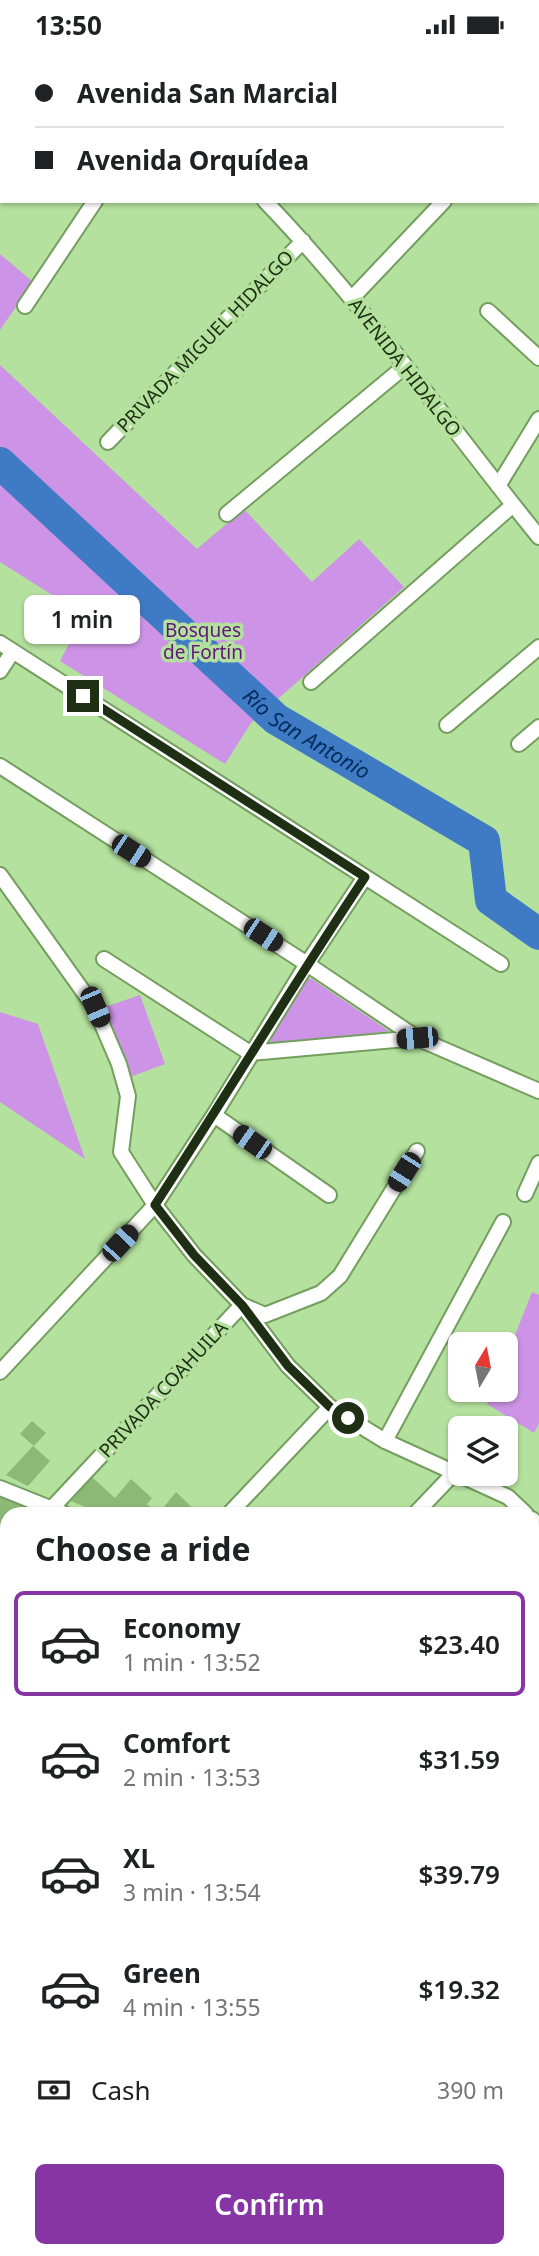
<!DOCTYPE html>
<html lang="en">
<head>
<meta charset="utf-8">
<style>
	:root { --surface:#fff; --page:#f6f6f6; --text:#202124; --muted:#757577; --line:#e0e0e0; --accent:#8735a4 }
	body { margin:0; font-family:"Noto Sans",sans-serif; background:var(--page); color:var(--text); height:100vh; display:flex; flex-direction:column; font-size:26px; white-space:nowrap }
	* { box-sizing:border-box; margin:0 }
	p { font-size:23px; color:var(--muted) }
	.icon { flex:none; width:38px; height:38px; fill:none; stroke:currentColor; stroke-width:2; stroke-linecap:round; stroke-linejoin:round }
	.map { position:relative; flex:1; overflow:hidden }
	.side { position:absolute; left:0px; top:1458px; width:539px; height:751px; display:flex; flex-direction:column; background:var(--surface); border-radius:21px 21px 0 0; box-shadow:0 2px 5px #0004 }
	.side>* { flex:none }
	.top-card { position:absolute; left:0px; top:0px; width:539px; height:154px; box-shadow:0 2px 5px #0004; display:grid; align-content:center; height:154px; padding:0 35px; background:var(--surface) }
	.needle { width:46px; rotate:10deg }
	.controls { position:absolute; left:448px; top:1283px; display:grid; gap:14px }
	.controls a { display:grid; place-items:center; width:70px; height:70px; border-radius:10px; background:var(--surface); box-shadow:0 2px 5px #0004; font-size:35px }
	.end { position:absolute; width:32px; height:32px; margin:-16px; border:9px solid #1e2f14; background:#fff; box-shadow:0 0 0 4px #fff }
	.from { border-radius:50% }
	.bubble { position:absolute; height:49px; border-radius:10px; background:var(--surface); box-shadow:0 2px 5px #0004; font-size:23px; font-weight:600; line-height:49px; text-align:center }
	.car { position:absolute; width:21px; height:42px; margin:-21px -10px; border-radius:9px; box-shadow:0 0 5px 2px #0007; background:linear-gradient(#222 24%,#8ab4d8 0 40%,#222 0 76%,#8ab4d8 0 86%,#222 0) }
	.top-card b { display:flex; align-items:center; gap:24px; height:66px; font-size:26px }
	.top-card b+b { border-top:2px solid var(--line) }
	.top-card i { width:18px; height:18px; background:var(--text) }
	ul { padding:0; list-style:none }
	li { display:flex; align-items:center; gap:21px; height:105px; margin:0 14px 10px; padding:0 21px; border:4px solid transparent; border-radius:10px }
	li div { flex:1 }
	li b { display:block; font-size:26px }
	li em { font-style:normal; font-weight:600 }
	li.active { border-color:var(--accent) }
	li>.icon { width:63px; height:63px; stroke-width:1.5 }
	h2 { padding:0 35px; font-size:32px; line-height:84px }
	.pay { display:flex; align-items:center; gap:18px; height:77px; padding:0 35px; font-size:26px }
	.pay p { margin-inline-start:auto }
	.cta { display:flex; gap:14px; margin-top:auto; padding:14px 35px }
	.cta a { flex:1; height:80px; border-radius:10px; background:var(--accent); color:#fff; font-size:28px; font-weight:600; line-height:80px; text-align:center }
	.status { display:flex; justify-content:space-between; align-items:center; height:49px; padding:0 35px; background:var(--surface); direction:ltr }
	.status svg { height:19px; fill:currentColor }
	.map>svg:first-child { display:block }
	.green { fill:#cd93e6 }
	.lines { fill:none; stroke-linecap:round; stroke-linejoin:round }
	.river { stroke:#3f7ac5; stroke-width:32 }
	.building { fill:#8db977 }
	.lane-casing { stroke:#749e5e; stroke-width:10 }
	.street-casing { stroke:#749e5e; stroke-width:18 }
	.path { stroke:#749563; stroke-width:3.5; stroke-dasharray:3.5 3.5; stroke-linecap:butt }
	.lane { stroke:#fff; stroke-width:7 }
	.street { stroke:#fff; stroke-width:14 }
	.route { stroke:#1e2f14; stroke-width:9 }
	.labels { text-anchor:middle; dominant-baseline:central; stroke-width:7; stroke-linejoin:round; paint-order:stroke }
	.street-label { font-size:19px; fill:#1e2f14; stroke:#b4e19e }
	.park-label { font-size:19px; fill:#61167a; stroke:#b4e19e }
	.water-label { font-size:21px; font-style:italic; fill:#012b5b; stroke:#b4e19e }
</style>
</head>
<body>
<div class="status"><b>13:50</b><svg viewBox="0 0 49 12"><path d="M0 12V9h3v3zM5 12V6h3v6zM10 12V3h3v9zM15 12V0h3v12zM26 1h20v11H26zM47 4h2v5h-2z"/></svg></div>
<div class="map">
<svg width="539" height="2207" viewBox="0 0 539 2207">
	<rect width="100%" height="100%" fill="#b4e19e"/>
	<path class="green" d="M0 205 33 233 0 281Z
		M0 316 197 500 244 460 312 533 359 490 404 538 251 674 225 715 60 612 84 566 0 513Z
		M308 930H312L389 982 275 998 271 994 270 988 305 932Z
		M140 946 165 1015 130 1028 105 958Z
		M0 963 38 975 85 1110 0 1053Z
		M532 1243 539 1246V1374L534 1384 487 1355 493 1341 506 1340V1309Z"/>
	<g class="lines">
		<path class="river" id="s1" d="M0 414 276 670 484 792 491 851 539 885"/>
	</g>
	<path class="building" d="M32 1372 46 1384 34 1397 20 1385Z
		M33 1397 50 1412 28 1437 6 1426Z
		M92 1428 115 1449 131 1430 152 1449 147 1455 158 1465 176 1443 199 1465H102L71 1452Z
		M0 1448 42 1465H7V1580L0 1577Z
		M532 1602 539 1608V1654L532 1662Z
		M532 1794 539 1795V1924L532 1923Z
		M0 2131 7 2132V2202H23L22 2207H0Z
		M532 2140 539 2141V2171L532 2170Z
		M203 2202H287L286 2207H203Z
		M357 2202H373L372 2207H357Z
		M438 2202H465L464 2207H438Z"/>
	<g class="lines">
		<defs>
			<path id="lane" d="M0 1606 7 1607
				M0 1746H7
				M0 1872 7 1823
				M532 1943 539 1944
				M0 1948 7 1949
				M0 2033 7 2039
				M532 2120 539 2121
				M44 2207 45 2202
				M169 2207 170 2202
				M305 2207V2202
				M475 2207 476 2202"/>
			<path id="street" d="M81 0 85 2
				M108 2 109 0
				M262 2 263 0
				M537 54 539 52
				M265 152C365 256 448 376 539 488
				M352 249 444 152
				M25 257 95 152
				M488 262 539 309
				M108 393 303 192
				M498 437 539 370
				M227 465 404 318
				M0 594 501 915
				M0 622 13 602
				M311 633 513 456
				M447 676 539 598
				M519 695 539 678
				M0 717 307 915 417 989 539 1042
				M0 826 95 959 119 1015 128 1047 121 1103 155 1156 194 1206 242 1256 288 1317 330 1358 385 1392 508 1448 526 1465
				M104 910 250 1004 417 989
				M214 1066 329 1146
				M525 1145 539 1114
				M0 1323 155 1156 214 1066 307 915 365 828
				M385 1392 503 1173
				M0 1439 65 1465
				M52 1459 242 1256 265 1266 321 1244 340 1227 417 1102
				M229 1465 330 1358
				M415 1465 455 1423
				M532 1470 539 1477
				M532 1532 539 1524
				M532 1679 539 1684"/>
		</defs>
		<use href="#lane" class="lane-casing"/>
		<use href="#street" class="street-casing"/>
		<path class="path" d="M365 2207 366 2202"/>
		<use href="#lane" class="lane"/>
		<use href="#street" class="street"/>
	</g>
	<g class="lines">
		<path class="route" d="M83 647 365 828C293 936 226 1047 155 1156L194 1206 242 1256 288 1317 330 1358 348 1369"/>
	</g>
	<g class="labels">
		<g class="street-label">
			<text transform="translate(205 292) rotate(-46)">PRIVADA MIGUEL HIDALGO</text>
			<text transform="translate(405 318) rotate(52)">AVENIDA HIDALGO</text>
			<text transform="translate(163 1340) rotate(-47)">PRIVADA COAHUILA</text>
		</g>
		<g class="park-label">
			<text x="203" y="581">Bosques<tspan x="203" dy="22">de Fortín</tspan></text>
		</g>
		<g class="water-label">
			<text stroke="none"><textPath href="#s1" startOffset="410">Río San Antonio</textPath></text>
		</g>
	</g>
</svg>
<div class="controls">
<a><svg class="needle" viewBox="-14 -14 28 28"><path d="M0-13l5 13h-10z" fill="#e53935"/><path d="M0 13l5-13h-10z" fill="#757577"/></svg></a>
<a><svg class="icon" aria-label="layers" viewBox="0 0 24 24"><path d="M12 4l9 5-9 5-9-5zM3 14l9 5 9-5"/></svg></a>
</div>
<i class="end from" style="left:348px;top:1369px"></i>
<i class="end" style="left:83px;top:647px"></i>
<div class="bubble" style="left:24px;top:546px;width:116px">1 min</div>
<i class="car" style="left:131px;top:802px;rotate:123deg"></i>
<i class="car" style="left:263px;top:886px;rotate:123deg"></i>
<i class="car" style="left:95px;top:958px;rotate:157deg"></i>
<i class="car" style="left:417px;top:989px;rotate:265deg"></i>
<i class="car" style="left:252px;top:1093px;rotate:305deg"></i>
<i class="car" style="left:404px;top:1123px;rotate:212deg"></i>
<i class="car" style="left:120px;top:1194px;rotate:43deg"></i>
<div class="top-card">
<b><i class="from"></i>Avenida San Marcial</b>
<b><i></i>Avenida Orquídea</b>
</div>
<section class="side">
<h2>Choose a ride</h2>
<ul>
<li class="active"><svg class="icon" aria-label="car" viewBox="0 0 24 24"><path d="M5 17H2v-5l4-1 3-4h7l3 4 3 1v5h-3M9 17h6M6 11h13"/><circle cx="7" cy="17" r="2"/><circle cx="17" cy="17" r="2"/></svg><div><b>Economy</b><p>1 min · 13:52</p></div><em>$23.40</em></li>
<li><svg class="icon" aria-label="car" viewBox="0 0 24 24"><path d="M5 17H2v-5l4-1 3-4h7l3 4 3 1v5h-3M9 17h6M6 11h13"/><circle cx="7" cy="17" r="2"/><circle cx="17" cy="17" r="2"/></svg><div><b>Comfort</b><p>2 min · 13:53</p></div><em>$31.59</em></li>
<li><svg class="icon" aria-label="car" viewBox="0 0 24 24"><path d="M5 17H2v-5l4-1 3-4h7l3 4 3 1v5h-3M9 17h6M6 11h13"/><circle cx="7" cy="17" r="2"/><circle cx="17" cy="17" r="2"/></svg><div><b>XL</b><p>3 min · 13:54</p></div><em>$39.79</em></li>
<li><svg class="icon" aria-label="car" viewBox="0 0 24 24"><path d="M5 17H2v-5l4-1 3-4h7l3 4 3 1v5h-3M9 17h6M6 11h13"/><circle cx="7" cy="17" r="2"/><circle cx="17" cy="17" r="2"/></svg><div><b>Green</b><p>4 min · 13:55</p></div><em>$19.32</em></li>
</ul>
<div class="pay"><svg class="icon" aria-label="cash" viewBox="0 0 24 24"><path d="M3 7h18v10H3z"/><circle cx="12" cy="12" r="2"/></svg>Cash<p>390 m</p></div>
<div class="cta"><a>Confirm</a></div>
</section>
</div>
</body>
</html>
